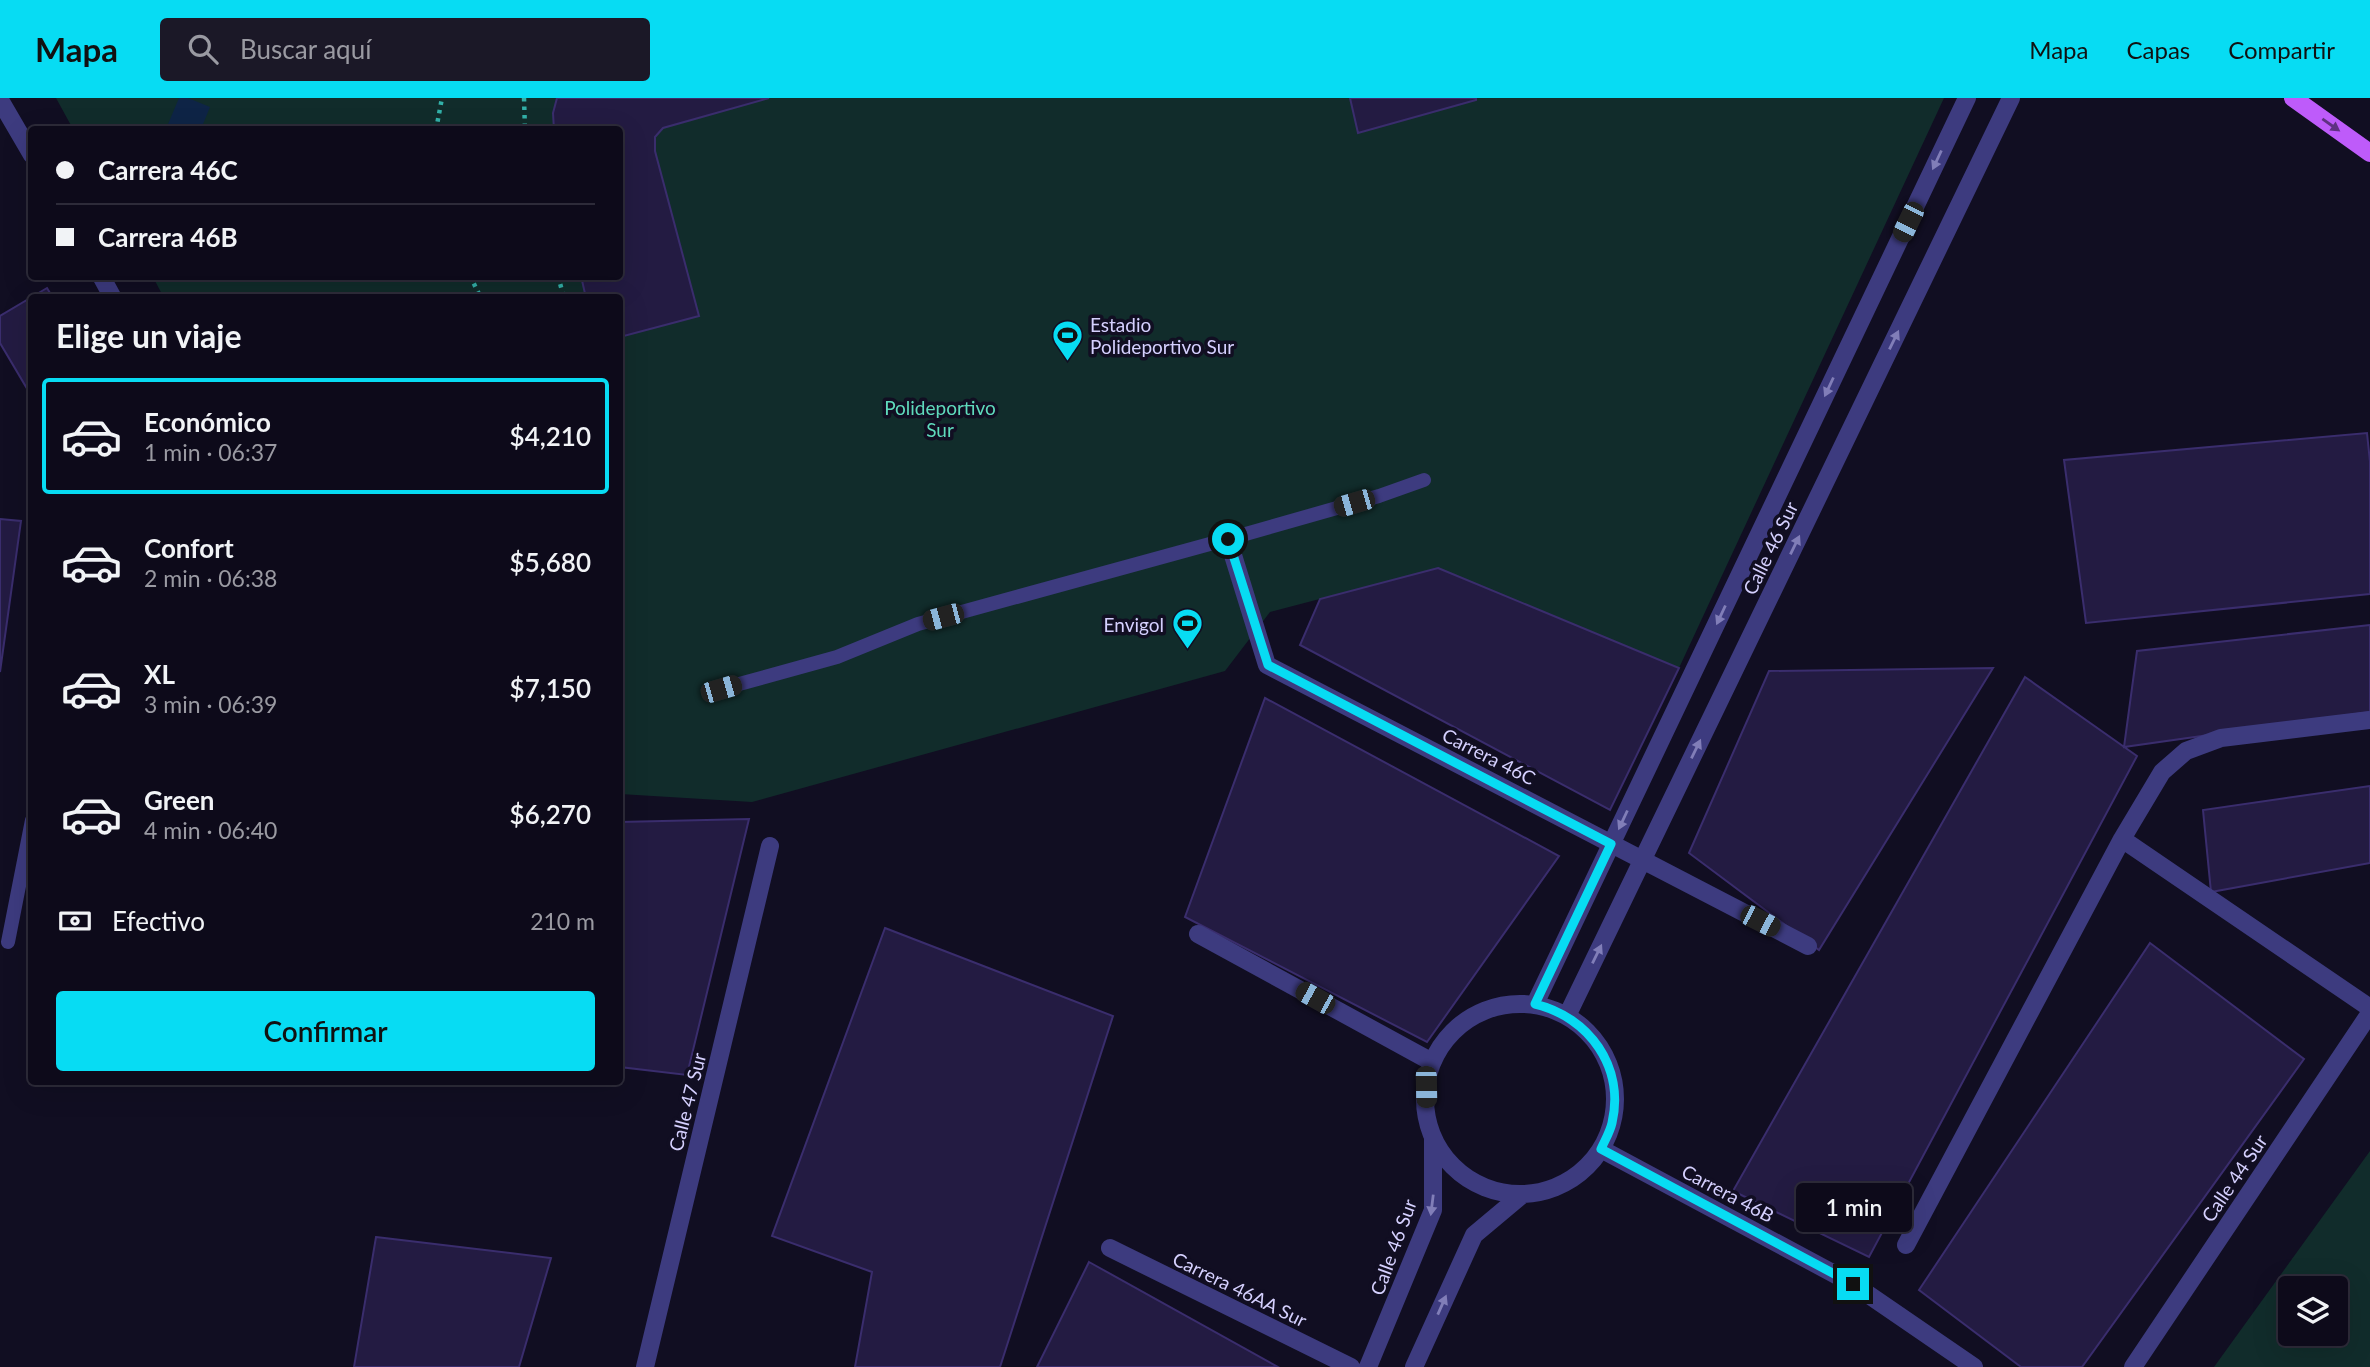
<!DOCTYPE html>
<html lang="es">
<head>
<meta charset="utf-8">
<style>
	:root { --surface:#0d0a1a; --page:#1b1827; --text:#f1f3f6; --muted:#9a9aa2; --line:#2d2b39; --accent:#07dcf3 }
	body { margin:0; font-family:Lato,sans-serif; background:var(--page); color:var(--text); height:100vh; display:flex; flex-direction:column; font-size:26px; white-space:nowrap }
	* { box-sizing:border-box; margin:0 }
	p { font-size:23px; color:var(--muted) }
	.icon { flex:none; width:38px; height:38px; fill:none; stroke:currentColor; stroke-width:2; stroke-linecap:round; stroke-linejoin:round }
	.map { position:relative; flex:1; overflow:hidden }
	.sheet { position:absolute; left:28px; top:196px; width:595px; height:791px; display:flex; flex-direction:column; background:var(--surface); border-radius:7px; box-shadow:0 7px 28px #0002,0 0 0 2px var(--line) }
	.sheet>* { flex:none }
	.hud { position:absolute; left:28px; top:28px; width:595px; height:154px; border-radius:7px; box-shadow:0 7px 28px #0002,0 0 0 2px var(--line); display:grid; align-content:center; height:154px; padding:0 28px; background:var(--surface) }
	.buttons { position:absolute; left:2278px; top:1178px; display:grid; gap:14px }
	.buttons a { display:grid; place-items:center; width:70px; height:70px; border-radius:7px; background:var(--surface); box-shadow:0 7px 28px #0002,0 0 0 2px var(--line); font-size:35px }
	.end { position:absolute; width:32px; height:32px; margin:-16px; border:9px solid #07dcf3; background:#111; box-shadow:0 0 0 4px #111 }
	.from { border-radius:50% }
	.bubble { position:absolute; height:49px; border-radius:7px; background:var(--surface); box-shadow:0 7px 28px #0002,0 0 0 2px var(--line); font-size:23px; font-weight:600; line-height:49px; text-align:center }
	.car { position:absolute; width:21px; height:42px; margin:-21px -10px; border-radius:9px; box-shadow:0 0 5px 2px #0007; background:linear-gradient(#222 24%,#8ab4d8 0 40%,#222 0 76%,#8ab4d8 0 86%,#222 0) }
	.hud b { display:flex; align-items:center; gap:24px; height:66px; font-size:26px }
	.hud b+b { border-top:2px solid var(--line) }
	.hud i { width:18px; height:18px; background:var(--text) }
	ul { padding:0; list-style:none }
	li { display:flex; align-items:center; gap:21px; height:116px; margin:0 14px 10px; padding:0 14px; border:4px solid transparent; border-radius:7px }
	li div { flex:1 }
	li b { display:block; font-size:26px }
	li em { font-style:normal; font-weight:600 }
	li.selected { border-color:var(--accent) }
	li>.icon { width:63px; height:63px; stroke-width:1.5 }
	h2 { padding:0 28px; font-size:32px; line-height:84px }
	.pay { display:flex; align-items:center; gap:18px; height:77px; padding:0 28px; font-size:26px }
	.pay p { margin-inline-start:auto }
	.button { display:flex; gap:14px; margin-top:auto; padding:14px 28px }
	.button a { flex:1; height:80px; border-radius:7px; background:var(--accent); color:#111; font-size:28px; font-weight:600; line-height:80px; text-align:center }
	header { display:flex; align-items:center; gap:42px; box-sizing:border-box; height:98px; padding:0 35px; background:var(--accent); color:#111 }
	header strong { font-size:33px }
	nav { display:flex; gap:38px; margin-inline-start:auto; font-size:24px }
	.search { width:490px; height:63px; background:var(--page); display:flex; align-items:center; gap:18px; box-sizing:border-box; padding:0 24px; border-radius:7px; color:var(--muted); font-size:26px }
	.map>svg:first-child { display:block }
	.green { fill:#112c2b; fill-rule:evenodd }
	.water { fill:#0e2446 }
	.building { fill:#231b42; stroke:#3a2d6d; stroke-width:2 }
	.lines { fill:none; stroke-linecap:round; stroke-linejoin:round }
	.path { stroke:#32b0a8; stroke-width:4.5; stroke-dasharray:3.5 5; stroke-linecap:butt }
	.service { stroke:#3d3b7f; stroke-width:14 }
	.minor { stroke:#3d3b7f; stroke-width:18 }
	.primary { stroke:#be5bfa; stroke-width:18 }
	.oneway { fill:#5f3183 }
	.oneway2 { fill:#817eb8 }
	.route { stroke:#07dcf3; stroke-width:9 }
	.labels { text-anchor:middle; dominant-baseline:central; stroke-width:7; stroke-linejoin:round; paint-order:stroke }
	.poi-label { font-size:19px; fill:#d5d0fe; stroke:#110e22; text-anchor:start }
	.park-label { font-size:19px; fill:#5fdbbc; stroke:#110e22 }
	.street-label { font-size:19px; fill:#d5d0fe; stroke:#110e22 }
</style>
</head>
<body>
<header>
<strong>Mapa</strong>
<div class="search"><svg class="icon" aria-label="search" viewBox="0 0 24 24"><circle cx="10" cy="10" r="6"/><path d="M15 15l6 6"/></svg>Buscar aquí</div>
<nav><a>Mapa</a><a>Capas</a><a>Compartir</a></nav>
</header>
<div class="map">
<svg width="2370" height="1269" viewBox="0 0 2370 1269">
	<rect width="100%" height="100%" fill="#110e22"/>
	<path class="green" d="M56 0H1944L1679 570 1438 470 1270 514 1225 573 752 704 620 696V200H164L153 179 620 178V32L73 31Z
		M2370 1053V1269H2214ZM2291 1190H2336V1236H2291Z"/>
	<path class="water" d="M179 0H188L210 9 201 31H166Z"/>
	<path class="building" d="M557 0H769L663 30 655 39V53L699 218 620 239V200H586L581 178H620V32H554L553 15Z
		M1350 0H1476V2L1358 35Z
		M47 190 53 200H32V299L0 245V218Z
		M2367 335 2370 364V496L2086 525 2064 362Z
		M0 421 21 423 0 574Z
		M1438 470 1679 570 1610 712 1300 547 1320 501Z
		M2370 527V614L2124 649 2137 553Z
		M1993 570 1819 852 1689 755 1769 573Z
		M2025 579 2137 658 1869 1159 1733 1093Z
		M1265 600 1559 758 1427 944 1185 819Z
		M2370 688V765L2211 794 2203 712Z
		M749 721 687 977 620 969V724Z
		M885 830 1113 918 1000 1269H855L872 1174 772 1138Z
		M2150 845 2304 961 2082 1269H2021L1919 1192Z
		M376 1139 551 1160 519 1269H354Z
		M1089 1164 1278 1269H1037Z"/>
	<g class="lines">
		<path class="path" d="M524 0 525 32
			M436 32 442 0
			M470 178 481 200
			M558 178 564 200"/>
		<path class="service" d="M721 591 837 559 918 526 1228 441 1379 398 1424 382
			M8 844 32 722"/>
		<path class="minor" d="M0 2 32 57
			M101 178 113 200
			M1228 441 1267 567 1808 848
			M2122 741 2162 674 2186 653 2221 640 2370 622
			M1198 836 1432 964
			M1535 906 1967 0
			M1425 1001a95 95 0 1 1 190 0a95 95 0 1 1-190 0Z
			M1567 918 2011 0
			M1601 1051 1853 1186 1974 1269
			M1906 1147 2122 741 2370 910
			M1110 1150 1351 1269
			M645 1269 770 748
			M1368 1269 1433 1112V1039
			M1414 1269 1474 1137 1523 1096
			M2133 1269 2370 915"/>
		<path class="primary" d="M2293 0 2370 55"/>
	</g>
	<defs><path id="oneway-solid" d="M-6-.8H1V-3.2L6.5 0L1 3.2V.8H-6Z" transform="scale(1.75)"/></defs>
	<use class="oneway" href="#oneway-solid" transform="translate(2331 27) rotate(35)"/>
	<g class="oneway2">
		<use href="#oneway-solid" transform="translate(1937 62) rotate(115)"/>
		<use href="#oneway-solid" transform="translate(1894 242) rotate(-64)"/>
		<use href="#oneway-solid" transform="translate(1829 289) rotate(115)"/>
		<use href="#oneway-solid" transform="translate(1795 447) rotate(-64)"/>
		<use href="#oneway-solid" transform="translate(1721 517) rotate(115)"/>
		<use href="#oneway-solid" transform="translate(1696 651) rotate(-64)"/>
		<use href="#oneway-solid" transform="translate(1623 722) rotate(115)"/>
		<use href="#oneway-solid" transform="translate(1597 856) rotate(-64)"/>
		<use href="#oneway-solid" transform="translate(1432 1107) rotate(97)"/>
		<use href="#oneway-solid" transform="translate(1442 1207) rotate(-66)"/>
	</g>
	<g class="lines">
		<path class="route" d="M1228 441 1268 567 1611 746 1535 906C1589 919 1625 969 1612 1025 1610 1034 1605 1042 1601 1051L1853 1186"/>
	</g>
	<defs>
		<symbol id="stadium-pin" viewBox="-11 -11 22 30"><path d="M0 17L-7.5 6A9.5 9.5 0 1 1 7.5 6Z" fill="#07dcf3" stroke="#110e22"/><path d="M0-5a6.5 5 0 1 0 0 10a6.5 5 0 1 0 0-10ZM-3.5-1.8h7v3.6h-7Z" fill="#111"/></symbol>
	</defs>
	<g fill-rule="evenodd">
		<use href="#stadium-pin" x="1050" y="220" width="35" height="47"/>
		<use href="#stadium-pin" x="1170" y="508" width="35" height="47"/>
	</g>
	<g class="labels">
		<g class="poi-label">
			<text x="1090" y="226">Estadio<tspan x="1090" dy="22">Polideportivo Sur</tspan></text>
			<text x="1164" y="526" text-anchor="end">Envigol</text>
		</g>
		<g class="park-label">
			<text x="940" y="309">Polideportivo<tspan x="940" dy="22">Sur</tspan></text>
		</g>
		<g class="street-label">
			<text transform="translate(1770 450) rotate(-64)">Calle 46 Sur</text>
			<text transform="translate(1489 658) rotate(27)">Carrera 46C</text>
			<text transform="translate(687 1004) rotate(-76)">Calle 47 Sur</text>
			<text transform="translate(2234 1080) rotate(-56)">Calle 44 Sur</text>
			<text transform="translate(1728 1095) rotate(28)">Carrera 46B</text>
			<text transform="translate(1393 1149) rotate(-70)">Calle 46 Sur</text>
			<text transform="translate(1240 1191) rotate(26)">Carrera 46AA Sur</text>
		</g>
	</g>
</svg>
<div class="buttons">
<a><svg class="icon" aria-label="layers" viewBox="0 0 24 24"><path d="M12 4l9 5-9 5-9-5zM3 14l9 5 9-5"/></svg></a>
</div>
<i class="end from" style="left:1228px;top:441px"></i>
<i class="end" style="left:1853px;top:1186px"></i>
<div class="bubble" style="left:1796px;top:1085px;width:116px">1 min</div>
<i class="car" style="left:1908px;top:124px;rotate:206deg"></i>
<i class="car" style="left:1354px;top:405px;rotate:254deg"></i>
<i class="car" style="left:943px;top:519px;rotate:255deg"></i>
<i class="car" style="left:721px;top:591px;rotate:74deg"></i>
<i class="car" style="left:1760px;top:823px;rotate:117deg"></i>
<i class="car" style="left:1315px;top:900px;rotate:299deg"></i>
<i class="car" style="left:1426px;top:989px;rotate:179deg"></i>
<div class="hud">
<b><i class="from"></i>Carrera 46C</b>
<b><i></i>Carrera 46B</b>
</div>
<section class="sheet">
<h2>Elige un viaje</h2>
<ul>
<li class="selected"><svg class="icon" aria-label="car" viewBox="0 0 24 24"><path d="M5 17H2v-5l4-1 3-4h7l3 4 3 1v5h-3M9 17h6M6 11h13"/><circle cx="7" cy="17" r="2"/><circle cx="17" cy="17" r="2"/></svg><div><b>Económico</b><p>1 min · 06:37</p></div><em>$4,210</em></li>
<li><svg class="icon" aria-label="car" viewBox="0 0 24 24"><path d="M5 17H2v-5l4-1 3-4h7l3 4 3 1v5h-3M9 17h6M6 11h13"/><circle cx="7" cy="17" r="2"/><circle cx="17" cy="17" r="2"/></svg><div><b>Confort</b><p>2 min · 06:38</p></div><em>$5,680</em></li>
<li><svg class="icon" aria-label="car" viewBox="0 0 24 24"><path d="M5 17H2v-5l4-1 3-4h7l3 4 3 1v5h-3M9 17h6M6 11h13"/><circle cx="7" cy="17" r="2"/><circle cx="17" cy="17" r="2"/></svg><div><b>XL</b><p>3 min · 06:39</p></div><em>$7,150</em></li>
<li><svg class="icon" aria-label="car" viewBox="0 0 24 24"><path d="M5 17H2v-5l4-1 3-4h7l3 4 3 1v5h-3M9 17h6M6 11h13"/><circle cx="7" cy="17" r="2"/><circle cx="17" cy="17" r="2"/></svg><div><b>Green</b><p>4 min · 06:40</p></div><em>$6,270</em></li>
</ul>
<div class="pay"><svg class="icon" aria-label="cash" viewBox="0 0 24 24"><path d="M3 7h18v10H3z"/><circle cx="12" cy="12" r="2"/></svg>Efectivo<p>210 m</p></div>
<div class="button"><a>Confirmar</a></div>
</section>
</div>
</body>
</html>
